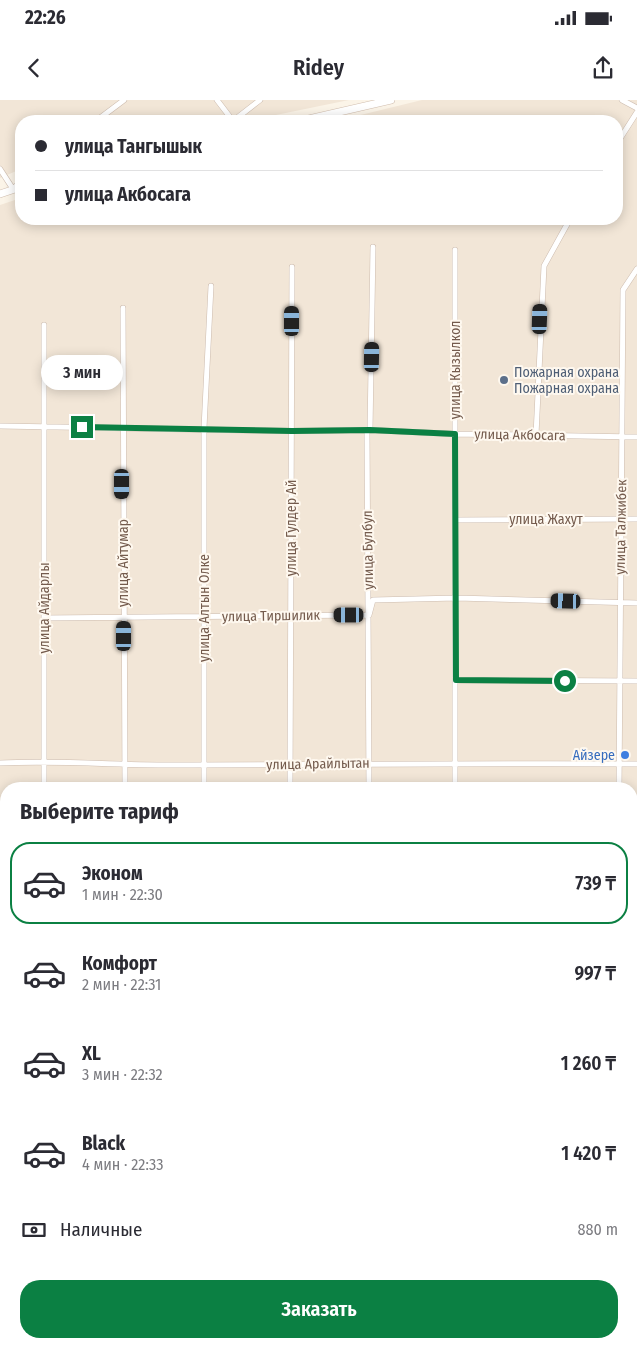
<!DOCTYPE html>
<html lang="ru">
<head>
<meta charset="utf-8">
<style>
	:root { --surface:#fff; --page:#f2f2f3; --text:#2b2b33; --muted:#7c7c81; --line:#e1e1e2; --accent:#0b8043 }
	body { margin:0; font-family:"Fira Sans Condensed",sans-serif; background:var(--page); color:var(--text); height:100vh; display:flex; flex-direction:column; font-size:19px; white-space:nowrap }
	* { box-sizing:border-box; margin:0 }
	p { font-size:16px; color:var(--muted) }
	.icon { flex:none; width:28px; height:28px; fill:none; stroke:currentColor; stroke-width:2; stroke-linecap:round; stroke-linejoin:round }
	.map { position:relative; flex:1; overflow:hidden }
	.details { position:absolute; left:0px; top:682px; width:638px; height:566px; display:flex; flex-direction:column; background:var(--surface); border-radius:20px 20px 0 0; box-shadow:0 2px 12px #0003 }
	.details>* { flex:none }
	.guide { position:absolute; left:15px; top:15px; width:608px; height:110px; border-radius:20px; box-shadow:0 2px 12px #0003; display:grid; align-content:center; height:110px; padding:0 20px; background:var(--surface) }
	.end { position:absolute; width:22px; height:22px; margin:-11px; border:6px solid #0b8043; background:#fff; box-shadow:0 0 0 2px #fff }
	.from { border-radius:50% }
	.bubble { position:absolute; height:35px; border-radius:18px; background:var(--surface); box-shadow:0 2px 12px #0003; font-size:16px; font-weight:600; line-height:35px; text-align:center }
	.car { position:absolute; width:15px; height:30px; margin:-15px -8px; border-radius:6px; box-shadow:0 0 4px 1px #0007; background:linear-gradient(#222 24%,#8ab4d8 0 40%,#222 0 76%,#8ab4d8 0 86%,#222 0) }
	.guide b { display:flex; align-items:center; gap:18px; height:48px; font-size:19px }
	.guide b+b { border-top:1px solid var(--line) }
	.guide i { width:12px; height:12px; background:var(--text) }
	ul { padding:0; list-style:none }
	li { display:flex; align-items:center; gap:15px; height:82px; margin:0 10px 8px; padding:0 10px; border:2px solid transparent; border-radius:20px }
	li div { flex:1 }
	li b { display:block; font-size:19px }
	li em { font-style:normal; font-weight:600 }
	li.selected { border-color:var(--accent) }
	li>.icon { width:45px; height:45px; stroke-width:1.5 }
	h2 { padding:0 20px; font-size:22px; line-height:60px }
	.pay { display:flex; align-items:center; gap:12px; height:55px; padding:0 20px; font-size:19px }
	.pay p { margin-inline-start:auto }
	.button { display:flex; gap:10px; margin-top:auto; padding:10px 20px }
	.button a { flex:1; height:58px; border-radius:20px; background:var(--accent); color:#fff; font-size:20px; font-weight:600; line-height:58px; text-align:center }
	.status { display:flex; justify-content:space-between; align-items:center; height:35px; padding:0 25px; background:var(--surface); direction:ltr }
	.status svg { height:14px; fill:currentColor }
	header { display:flex; justify-content:space-between; align-items:center; height:65px; padding:0 20px; background:var(--surface); font-size:22px; font-weight:600 }
	.map>svg:first-child { display:block }
	.residential { fill:#f2e6d7; fill-rule:evenodd }
	.lines { fill:none; stroke-linecap:round; stroke-linejoin:round }
	.street-casing { stroke:#cdbcaf; stroke-width:6 }
	.secondary-casing { stroke:#d1beaf; stroke-width:8 }
	.street { stroke:#fff; stroke-width:5 }
	.secondary { stroke:#fff; stroke-width:7 }
	.route { stroke:#0b8043; stroke-width:6 }
	.service-dot { fill:#5c6f8a; stroke:#fef8ef; stroke-width:2 }
	.shop-dot { fill:#3f7fe0; stroke:#fef8ef; stroke-width:2 }
	.labels { text-anchor:middle; dominant-baseline:central; stroke-width:4; stroke-linejoin:round; paint-order:stroke }
	.street-label { font-size:14px; fill:#745b4d; stroke:#fef8ef }
	.service-label { font-size:14px; fill:#4e5e75; stroke:#fef8ef; text-anchor:start }
	.shop-label { font-size:14px; fill:#366cbe; stroke:#fef8ef; text-anchor:end }
</style>
</head>
<body>
<div class="status"><b>22:26</b><svg viewBox="0 0 49 12"><path d="M0 12V9h3v3zM5 12V6h3v6zM10 12V3h3v9zM15 12V0h3v12zM26 1h20v11H26zM47 4h2v5h-2z"/></svg></div>
<header><svg class="icon" aria-label="back" viewBox="0 0 24 24"><path d="M15 5l-7 7 7 7"/></svg>Ridey<svg class="icon" aria-label="share" viewBox="0 0 24 24"><path d="M12 15V3M7 8l5-5 5 5M5 13v7h14v-7"/></svg></header>
<div class="map">
<svg width="637" height="1248" viewBox="0 0 637 1248">
	<rect width="100%" height="100%" fill="#fbf4e8"/>
	<path class="residential" d="M0 0H349L247 21H21V69L0 78Z
		M422 0H637V1248H0V105L21 98V119H616V21H336ZM6 689H631V1242H6Z"/>
	<g class="lines">
		<defs>
			<path id="street" d="M217 0 233 21
				M622 0 637 8
				M96 21 124 0
				M233 21 260 0
				M616 45 637 12
				M0 69 13 89 21 81
				M455 150V689
				M123 208 125 689
				M44 225V689
				M0 326 292 331 370 330 455 334 637 337
				M370 330 373 147
				M367 331 369 689
				M536 335 544 166 570 119
				M456 420 637 419
				M44 518 369 515 373 500 457 498 637 503
				M456 580 637 581
				M0 663C64 660 129 666 193 665 341 665 489 663 637 664
				M204 689V328L211 186
				M290 689 292 167
				M619 689 623 190 637 169
				M631 747H637
				M0 819H6
				M631 830H637
				M631 913H637
				M631 997H637
				M631 1079H637
				M631 1162H637
				M0 1174H6
				M610 1242 611 1248
				M630 1242 637 1243
				M122 1248V1242
				M289 1248V1242
				M448 1248V1242"/>
			<path id="secondary" d="M300 21 391 0
				M0 94 21 87"/>
		</defs>
		<use href="#street" class="street-casing"/>
		<use href="#secondary" class="secondary-casing"/>
		<use href="#street" class="street"/>
		<use href="#secondary" class="secondary"/>
	</g>
	<g class="lines">
		<path class="route" d="M82 327 292 331 370 330 455 334 456 580 565 581"/>
	</g>
	<circle class="service-dot" cx="504" cy="280" r="5"/>
	<circle class="shop-dot" cx="625" cy="655" r="5"/>
	<g class="labels">
		<g class="street-label">
			<text transform="translate(455 270) rotate(-90)">улица Кызылкол</text>
			<text transform="translate(520 335) rotate(1)">улица Акбосага</text>
			<text x="546" y="419">улица Жахут</text>
			<text transform="translate(621 427) rotate(-89)">улица Талжибек</text>
			<text transform="translate(291 428) rotate(-90)">улица Гулдер Ай</text>
			<text transform="translate(368 450) rotate(-91)">улица Булбул</text>
			<text transform="translate(123 463) rotate(-90)">улица Айтумар</text>
			<text transform="translate(44 508) rotate(-90)">улица Айдарлы</text>
			<text transform="translate(204 508) rotate(-90)">улица Алтын Олке</text>
			<text transform="translate(271 516) rotate(-1)">улица Тиршилик</text>
			<text transform="translate(318 664) rotate(-1)">улица Арайлытан</text>
		</g>
		<g class="service-label">
			<text x="514" y="272">Пожарная охрана<tspan x="514" dy="16">Пожарная охрана</tspan></text>
		</g>
		<g class="shop-label">
			<text x="615" y="655">Айзере</text>
		</g>
	</g>
</svg>
<i class="end from" style="left:565px;top:581px"></i>
<i class="end" style="left:82px;top:327px"></i>
<div class="bubble" style="left:41px;top:255px;width:82px">3 мин</div>
<i class="car" style="left:540px;top:219px;rotate:2deg"></i>
<i class="car" style="left:292px;top:221px;rotate:0deg"></i>
<i class="car" style="left:372px;top:257px;rotate:1deg"></i>
<i class="car" style="left:122px;top:384px;rotate:180deg"></i>
<i class="car" style="left:566px;top:501px;rotate:272deg"></i>
<i class="car" style="left:349px;top:515px;rotate:270deg"></i>
<i class="car" style="left:124px;top:536px;rotate:0deg"></i>
<div class="guide">
<b><i class="from"></i>улица Тангышык</b>
<b><i></i>улица Акбосага</b>
</div>
<section class="details">
<h2>Выберите тариф</h2>
<ul>
<li class="selected"><svg class="icon" aria-label="car" viewBox="0 0 24 24"><path d="M5 17H2v-5l4-1 3-4h7l3 4 3 1v5h-3M9 17h6M6 11h13"/><circle cx="7" cy="17" r="2"/><circle cx="17" cy="17" r="2"/></svg><div><b>Эконом</b><p>1 мин · 22:30</p></div><em>739 ₸</em></li>
<li><svg class="icon" aria-label="car" viewBox="0 0 24 24"><path d="M5 17H2v-5l4-1 3-4h7l3 4 3 1v5h-3M9 17h6M6 11h13"/><circle cx="7" cy="17" r="2"/><circle cx="17" cy="17" r="2"/></svg><div><b>Комфорт</b><p>2 мин · 22:31</p></div><em>997 ₸</em></li>
<li><svg class="icon" aria-label="car" viewBox="0 0 24 24"><path d="M5 17H2v-5l4-1 3-4h7l3 4 3 1v5h-3M9 17h6M6 11h13"/><circle cx="7" cy="17" r="2"/><circle cx="17" cy="17" r="2"/></svg><div><b>XL</b><p>3 мин · 22:32</p></div><em>1 260 ₸</em></li>
<li><svg class="icon" aria-label="car" viewBox="0 0 24 24"><path d="M5 17H2v-5l4-1 3-4h7l3 4 3 1v5h-3M9 17h6M6 11h13"/><circle cx="7" cy="17" r="2"/><circle cx="17" cy="17" r="2"/></svg><div><b>Black</b><p>4 мин · 22:33</p></div><em>1 420 ₸</em></li>
</ul>
<div class="pay"><svg class="icon" aria-label="cash" viewBox="0 0 24 24"><path d="M3 7h18v10H3z"/><circle cx="12" cy="12" r="2"/></svg>Наличные<p>880 m</p></div>
<div class="button"><a>Заказать</a></div>
</section>
</div>
</body>
</html>
